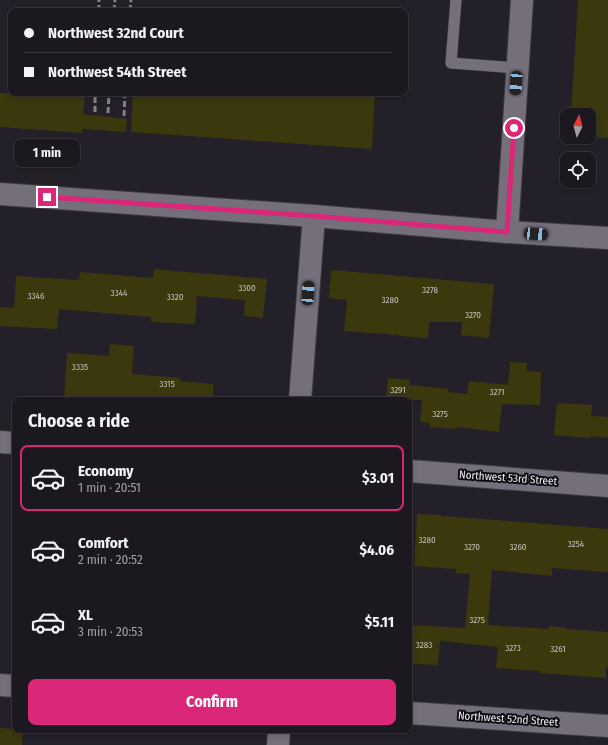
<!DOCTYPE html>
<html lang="en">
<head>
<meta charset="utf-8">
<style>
	:root { --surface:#1b181f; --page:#28252c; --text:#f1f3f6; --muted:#a0a0a4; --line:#39373d; --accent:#db2777 }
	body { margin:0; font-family:"Fira Sans Condensed",sans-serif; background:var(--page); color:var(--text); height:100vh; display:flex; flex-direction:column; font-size:15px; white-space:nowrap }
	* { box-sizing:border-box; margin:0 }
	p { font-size:13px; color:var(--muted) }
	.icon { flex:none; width:22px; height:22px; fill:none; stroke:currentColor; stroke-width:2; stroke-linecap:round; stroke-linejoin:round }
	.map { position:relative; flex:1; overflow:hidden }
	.sheet { position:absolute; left:12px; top:397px; width:400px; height:336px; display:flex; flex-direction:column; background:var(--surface); border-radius:8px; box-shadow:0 2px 6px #0003,0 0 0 1px var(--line) }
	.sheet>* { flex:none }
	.guide { position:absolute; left:8px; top:8px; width:400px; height:88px; border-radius:8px; box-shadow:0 2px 6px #0003,0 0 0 1px var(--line); display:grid; align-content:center; height:88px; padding:0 16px; background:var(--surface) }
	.needle { width:26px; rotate:6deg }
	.fabs { position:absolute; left:560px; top:108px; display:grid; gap:8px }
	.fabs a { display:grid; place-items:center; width:36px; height:36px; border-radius:8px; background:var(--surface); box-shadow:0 2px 6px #0003,0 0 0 1px var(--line); font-size:20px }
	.end { position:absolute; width:18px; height:18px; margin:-9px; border:5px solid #db2777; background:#fff; box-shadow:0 0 0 2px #fff }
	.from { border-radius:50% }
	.bubble { position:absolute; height:28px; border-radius:8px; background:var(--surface); box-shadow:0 2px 6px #0003,0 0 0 1px var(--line); font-size:13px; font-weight:700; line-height:28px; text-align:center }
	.car { position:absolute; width:12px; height:24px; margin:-12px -6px; border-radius:5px; box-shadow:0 0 3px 1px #0007; background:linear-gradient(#222 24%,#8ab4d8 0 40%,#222 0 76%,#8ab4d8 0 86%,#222 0) }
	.guide b { display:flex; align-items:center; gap:14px; height:38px; font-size:15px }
	.guide b+b { border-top:1px solid var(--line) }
	.guide i { width:10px; height:10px; background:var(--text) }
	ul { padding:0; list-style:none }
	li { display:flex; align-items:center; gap:12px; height:66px; margin:0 8px 6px; padding:0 8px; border:2px solid transparent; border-radius:8px }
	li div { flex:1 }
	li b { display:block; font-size:15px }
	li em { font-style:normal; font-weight:700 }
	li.selected { border-color:var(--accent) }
	li>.icon { width:36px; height:36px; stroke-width:1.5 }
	h2 { padding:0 16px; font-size:18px; line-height:48px }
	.button { display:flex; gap:8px; margin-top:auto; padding:8px 16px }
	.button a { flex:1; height:46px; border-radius:8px; background:var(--accent); color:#fff; font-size:16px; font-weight:700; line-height:46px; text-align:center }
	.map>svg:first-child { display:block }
	.building { fill:#3a380c }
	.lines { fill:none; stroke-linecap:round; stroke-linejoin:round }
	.lane-casing { stroke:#403c44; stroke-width:12 }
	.street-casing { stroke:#403c44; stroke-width:24 }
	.secondary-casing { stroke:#403c44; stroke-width:24 }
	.lane { stroke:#746f7a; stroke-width:11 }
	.street { stroke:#746f7a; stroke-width:22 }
	.secondary { stroke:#746f7a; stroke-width:22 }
	.rail { stroke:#858189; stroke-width:3; stroke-dasharray:6 3; stroke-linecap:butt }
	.route { stroke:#db2777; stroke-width:5 }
	.labels { text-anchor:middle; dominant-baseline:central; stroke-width:4; stroke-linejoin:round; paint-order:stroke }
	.number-label { font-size:9px; fill:#c4c1bb }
	.street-label { font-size:11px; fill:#f2eff5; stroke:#0d0b0f }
</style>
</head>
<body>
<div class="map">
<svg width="608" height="745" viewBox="0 0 608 745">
	<rect width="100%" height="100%" fill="#242029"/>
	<path class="building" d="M578 0H608V138L588 137H589V115H571Z
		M0 93H85L83 114 127 119 126 132 82 129V133L0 127Z
		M133 93H375L372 149 131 132Z
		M154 269 267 279 263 318 244 316 245 300 197 296 195 324 151 322V317L59 309 57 329 0 326V307L14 308 16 276 79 280 80 272 153 278Z
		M331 270 494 284 489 338 461 335 462 322H429L428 338 399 336V335L344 331 347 300 329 298Z
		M110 344 134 346 132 374 180 378V381L213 384V400H64L67 353 109 356Z
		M510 362 527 363V371L541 372 540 405 502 404 499 432 457 427V429L430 427V423L420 422 422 400H386L388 378 410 380 409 385 448 389V392L467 394 469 381 508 385Z
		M557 403 592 405 591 416 608 417V438L590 436V438L554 435Z
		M417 514 441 515V516L509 521 545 524 608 529V572L552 568V576L492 570 488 625 548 629 549 626 567 628V629L608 632V667H606V678L540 673V671L496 668 498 647 440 641 438 665 409 664V625L465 628 470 574 456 573V569L414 566Z
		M0 728 15 729V730H23L22 745H0Z"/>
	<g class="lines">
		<defs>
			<path id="lane" d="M456 0 451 63 517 68"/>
			<path id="street" d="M507 232 522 0
				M300 400 314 216
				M0 442 15 443
				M409 471 608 486
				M0 685 15 686
				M409 713 608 726
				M278 745 279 730"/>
			<path id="secondary" d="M0 194 314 216 507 232 608 238"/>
		</defs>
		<use href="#lane" class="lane-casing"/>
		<use href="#street" class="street-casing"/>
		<use href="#secondary" class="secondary-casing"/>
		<use href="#lane" class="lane"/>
		<use href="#street" class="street"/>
		<use href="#secondary" class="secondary"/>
		<path class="rail" d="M99 11V0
			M114 11 115 0
			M130 11 131 0
			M95 112V93
			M108 113 109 93
			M124 116 125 93"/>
	</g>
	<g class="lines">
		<path class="route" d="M47 197 314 216 507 232 514 128"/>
	</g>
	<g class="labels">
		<g class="number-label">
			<text x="247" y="288">3300</text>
			<text x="430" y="290">3278</text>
			<text x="119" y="293">3344</text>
			<text x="36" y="296">3346</text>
			<text x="175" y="297">3320</text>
			<text x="390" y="300">3280</text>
			<text x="473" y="315">3270</text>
			<text x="80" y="367">3335</text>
			<text x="167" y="384">3315</text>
			<text x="398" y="390">3291</text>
			<text x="497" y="392">3271</text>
			<text x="440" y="414">3275</text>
			<text x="427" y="540">3280</text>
			<text x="576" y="544">3254</text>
			<text x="472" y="547">3270</text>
			<text x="518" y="547">3260</text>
			<text x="477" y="620">3275</text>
			<text x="424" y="645">3283</text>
			<text x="513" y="648">3273</text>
			<text x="558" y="649">3261</text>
		</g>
		<g class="street-label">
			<text transform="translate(508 478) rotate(4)">Northwest 53rd Street</text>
			<text transform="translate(508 719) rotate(4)">Northwest 52nd Street</text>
		</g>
	</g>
</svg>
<div class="fabs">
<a><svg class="needle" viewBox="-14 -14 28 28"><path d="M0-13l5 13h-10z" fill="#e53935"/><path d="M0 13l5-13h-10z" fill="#a0a0a4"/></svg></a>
<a><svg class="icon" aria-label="locate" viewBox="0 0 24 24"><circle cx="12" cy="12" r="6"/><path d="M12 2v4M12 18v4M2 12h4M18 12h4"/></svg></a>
</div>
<i class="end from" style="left:514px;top:128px"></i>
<i class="end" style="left:47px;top:197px"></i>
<div class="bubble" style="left:14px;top:139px;width:66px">1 min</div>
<i class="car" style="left:516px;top:83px;rotate:184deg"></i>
<i class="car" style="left:536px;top:234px;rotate:94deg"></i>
<i class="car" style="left:308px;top:293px;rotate:4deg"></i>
<div class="guide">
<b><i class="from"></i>Northwest 32nd Court</b>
<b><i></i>Northwest 54th Street</b>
</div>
<section class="sheet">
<h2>Choose a ride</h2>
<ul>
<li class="selected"><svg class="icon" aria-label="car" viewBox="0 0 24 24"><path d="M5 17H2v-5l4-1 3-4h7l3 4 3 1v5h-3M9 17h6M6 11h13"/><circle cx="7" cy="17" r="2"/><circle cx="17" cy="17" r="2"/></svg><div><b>Economy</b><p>1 min · 20:51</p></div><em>$3.01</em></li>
<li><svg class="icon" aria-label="car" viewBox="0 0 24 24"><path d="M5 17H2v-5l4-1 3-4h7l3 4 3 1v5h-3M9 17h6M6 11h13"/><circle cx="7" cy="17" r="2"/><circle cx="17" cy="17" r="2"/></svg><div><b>Comfort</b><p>2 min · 20:52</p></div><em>$4.06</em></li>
<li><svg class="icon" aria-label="car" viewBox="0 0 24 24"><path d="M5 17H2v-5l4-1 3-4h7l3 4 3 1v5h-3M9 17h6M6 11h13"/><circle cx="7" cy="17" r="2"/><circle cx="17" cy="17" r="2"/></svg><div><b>XL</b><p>3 min · 20:53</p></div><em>$5.11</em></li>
</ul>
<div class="button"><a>Confirm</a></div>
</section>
</div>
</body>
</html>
